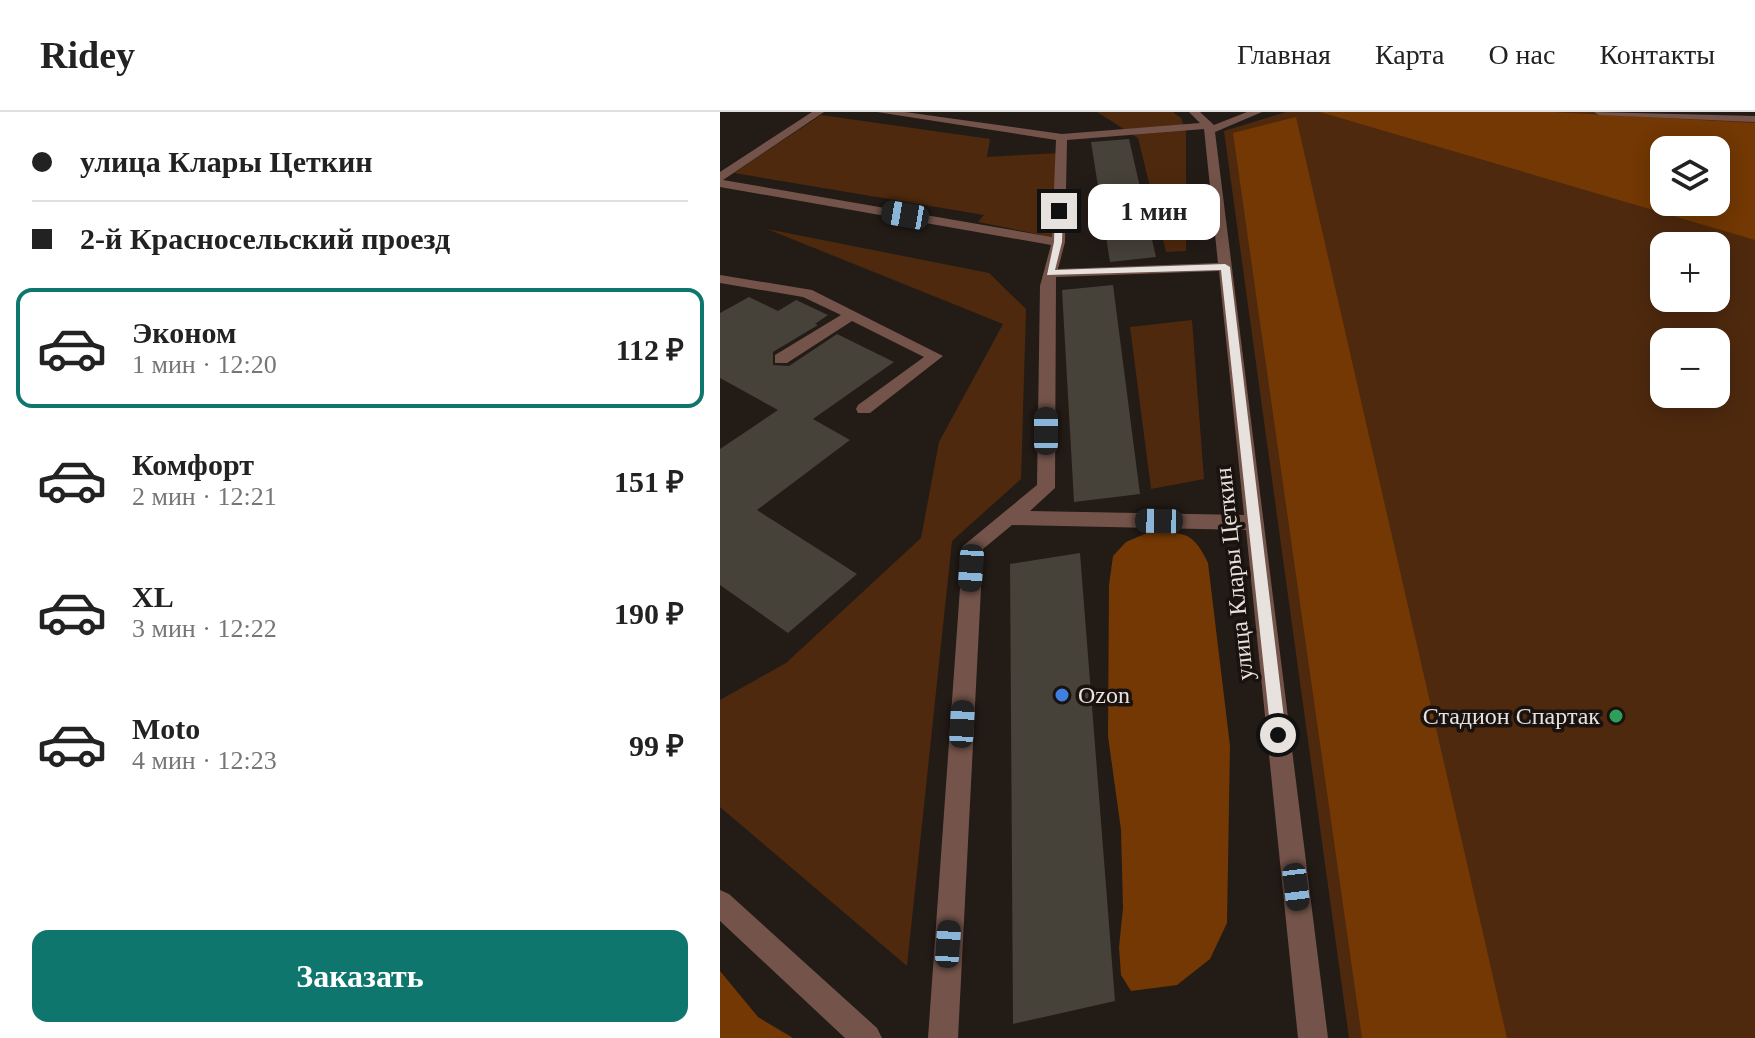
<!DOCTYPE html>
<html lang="ru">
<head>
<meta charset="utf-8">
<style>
	:root { --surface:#fff; --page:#f2f2f2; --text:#222; --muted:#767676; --line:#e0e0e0; --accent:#0f766e }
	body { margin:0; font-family:"Times New Roman",serif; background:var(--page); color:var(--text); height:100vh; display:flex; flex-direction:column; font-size:30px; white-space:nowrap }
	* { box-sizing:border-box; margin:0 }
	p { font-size:26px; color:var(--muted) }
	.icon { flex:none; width:44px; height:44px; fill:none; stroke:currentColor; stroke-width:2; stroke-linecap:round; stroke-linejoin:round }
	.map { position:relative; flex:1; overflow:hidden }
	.drawer { display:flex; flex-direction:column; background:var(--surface); width:720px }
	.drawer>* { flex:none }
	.guide { display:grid; align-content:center; height:176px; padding:0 32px; background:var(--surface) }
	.fabs { position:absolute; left:930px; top:24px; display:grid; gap:16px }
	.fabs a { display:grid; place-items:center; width:80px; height:80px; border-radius:16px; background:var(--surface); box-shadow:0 4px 20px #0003; font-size:40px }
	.end { position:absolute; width:36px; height:36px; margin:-18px; border:10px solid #e8e2df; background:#111; box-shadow:0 0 0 4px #111 }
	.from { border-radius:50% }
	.bubble { position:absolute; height:56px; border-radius:16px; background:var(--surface); box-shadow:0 4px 20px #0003; font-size:26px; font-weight:700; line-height:56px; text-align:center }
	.car { position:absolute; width:24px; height:48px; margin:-24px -12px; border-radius:10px; box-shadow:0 0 6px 2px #0007; background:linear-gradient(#222 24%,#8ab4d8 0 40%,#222 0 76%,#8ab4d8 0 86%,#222 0) }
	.guide b { display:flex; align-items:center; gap:28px; height:76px; font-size:30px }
	.guide b+b { border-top:2px solid var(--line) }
	.guide i { width:20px; height:20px; background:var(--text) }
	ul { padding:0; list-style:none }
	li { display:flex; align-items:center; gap:24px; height:120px; margin:0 16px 12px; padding:0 16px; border:4px solid transparent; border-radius:16px }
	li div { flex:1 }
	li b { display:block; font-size:30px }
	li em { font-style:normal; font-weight:700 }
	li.on { border-color:var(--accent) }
	li>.icon { width:72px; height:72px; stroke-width:1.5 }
	.primary-button { display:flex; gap:16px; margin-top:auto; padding:16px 32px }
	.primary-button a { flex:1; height:92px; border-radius:16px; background:var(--accent); color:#fff; font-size:32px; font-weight:700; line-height:92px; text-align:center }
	header { display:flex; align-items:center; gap:48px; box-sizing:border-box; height:112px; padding:0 40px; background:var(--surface); border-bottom:2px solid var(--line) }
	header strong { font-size:38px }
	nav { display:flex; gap:44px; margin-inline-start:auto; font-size:28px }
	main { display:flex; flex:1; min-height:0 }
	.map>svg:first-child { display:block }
	.green { fill:#4e290e; fill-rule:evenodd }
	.forest { fill:#733803; fill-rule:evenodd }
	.building { fill:#464139 }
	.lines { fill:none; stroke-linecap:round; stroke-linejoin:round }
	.minor { fill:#74544a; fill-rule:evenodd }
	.route { fill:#e8e2df }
	.shop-dot { fill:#3f7fe0; stroke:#19120e; stroke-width:3 }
	.leisure-dot { fill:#2e9e5b; stroke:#19120e; stroke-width:3 }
	.labels { text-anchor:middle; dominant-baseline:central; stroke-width:7; stroke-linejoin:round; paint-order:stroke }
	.street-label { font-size:24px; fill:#e8e2df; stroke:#19120e }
	.poi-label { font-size:24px; fill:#e8e2df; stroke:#19120e; text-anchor:start }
</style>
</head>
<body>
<header>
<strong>Ridey</strong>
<nav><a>Главная</a><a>Карта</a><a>О нас</a><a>Контакты</a></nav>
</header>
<main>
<section class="drawer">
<div class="guide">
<b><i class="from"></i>улица Клары Цеткин</b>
<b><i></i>2-й Красносельский проезд</b>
</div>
<ul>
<li class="on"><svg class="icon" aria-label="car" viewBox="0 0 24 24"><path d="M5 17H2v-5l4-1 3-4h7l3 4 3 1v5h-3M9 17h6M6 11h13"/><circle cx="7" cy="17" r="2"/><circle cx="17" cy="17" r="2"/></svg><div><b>Эконом</b><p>1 мин · 12:20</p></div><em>112 ₽</em></li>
<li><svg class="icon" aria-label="car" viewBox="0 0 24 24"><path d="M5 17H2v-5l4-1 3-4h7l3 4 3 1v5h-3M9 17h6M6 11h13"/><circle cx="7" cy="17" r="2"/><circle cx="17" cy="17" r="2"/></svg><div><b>Комфорт</b><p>2 мин · 12:21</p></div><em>151 ₽</em></li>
<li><svg class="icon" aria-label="car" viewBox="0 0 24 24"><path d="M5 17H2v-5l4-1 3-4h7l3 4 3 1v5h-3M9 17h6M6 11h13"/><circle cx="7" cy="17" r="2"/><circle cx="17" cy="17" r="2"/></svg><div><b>XL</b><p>3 мин · 12:22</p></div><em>190 ₽</em></li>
<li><svg class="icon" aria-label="car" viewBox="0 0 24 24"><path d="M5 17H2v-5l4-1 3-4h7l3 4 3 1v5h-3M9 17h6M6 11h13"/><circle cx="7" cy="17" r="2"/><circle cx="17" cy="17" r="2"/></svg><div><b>Moto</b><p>4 мин · 12:23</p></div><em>99 ₽</em></li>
</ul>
<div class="primary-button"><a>Заказать</a></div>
</section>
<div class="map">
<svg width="1035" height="926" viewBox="0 0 1035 926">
	<rect width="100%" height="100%" fill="#231b16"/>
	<path class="green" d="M377 0H453L461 6 466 19V139L446 140 418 26Z
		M566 0H868L1035 8V926H629L504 19ZM944 38H996V90H944ZM944 134H996V186H944ZM944 230H996V282H944Z
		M101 3 270 27 267 45 338 41 332 125 258 110 264 103 14 61Z
		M47 117 269 161 306 197 301 367 232 429 187 854 0 695V588L66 551 201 426 219 330 283 212Z
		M472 208 484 367 431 377 410 215Z"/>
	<path class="forest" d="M600 0H832L1035 11V128ZM944 38H996V90H944Z
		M576 5 787 926H642L513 21Z
		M427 421C462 421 472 417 488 451L510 634 507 811 490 847 457 873 411 879 401 863 399 835 403 796 401 718 388 624 389 473 393 444 406 430Z
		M0 859 38 905 73 926H0Z"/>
	<path class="building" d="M409 27 436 145 390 150 371 30Z
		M393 173 420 382 354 390 342 178Z
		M29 185 58 199 76 188 108 203 95 212 98 213 53 240V253L69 254 117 222 174 250 93 307 130 328 37 398 137 462 68 521 0 473V337L58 298 0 266V201Z
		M360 441 395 889 293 912 290 452Z"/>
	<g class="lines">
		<path class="minor" d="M92 0H104L3 68 332 125 336 28 157 0H185L342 22 480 11 469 0H480L494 13 527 0H542L495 20 608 926H578L526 418 292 413 263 437 238 926H208L243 434 317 373 320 174 331 133 0 75V60ZM484 17 498 151 338 157 345 130 347 28ZM499 159 524 403 310 399 335 376 336 165Z
			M874 0 1035 4V10L879 3Z
			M0 163 92 178 223 244 150 301H138L136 297 138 293 204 245 132 209 67 251H55V243L121 203 83 185 0 171Z
			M0 778 9 782 157 916 162 926H125L0 809Z"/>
	</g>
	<path class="route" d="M339 96 343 99 342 130 335 158 505 152 510 155 566 623 564 628 558 630 551 623 501 158 327 163 334 130 335 99Z"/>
	<circle class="shop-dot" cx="342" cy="583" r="8"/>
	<circle class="leisure-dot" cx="896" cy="604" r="8"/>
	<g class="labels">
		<g class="street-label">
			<text transform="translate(514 462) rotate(-96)">улица Клары Цеткин</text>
		</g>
		<g class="poi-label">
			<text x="358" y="583">Ozon</text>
			<text x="880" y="604" text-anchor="end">Стадион Спартак</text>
		</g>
	</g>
</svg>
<div class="fabs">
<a><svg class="icon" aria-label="layers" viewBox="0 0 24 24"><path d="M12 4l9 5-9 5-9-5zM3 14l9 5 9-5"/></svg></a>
<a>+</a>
<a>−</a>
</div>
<i class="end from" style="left:558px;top:623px"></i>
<i class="end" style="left:339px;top:99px"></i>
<div class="bubble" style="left:368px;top:72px;width:132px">1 мин</div>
<i class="car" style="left:185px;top:103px;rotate:280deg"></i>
<i class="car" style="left:326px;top:319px;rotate:0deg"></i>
<i class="car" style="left:439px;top:409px;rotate:271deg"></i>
<i class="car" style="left:251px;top:456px;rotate:184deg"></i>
<i class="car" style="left:242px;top:612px;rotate:3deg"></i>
<i class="car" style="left:576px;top:775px;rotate:173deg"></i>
<i class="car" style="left:228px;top:832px;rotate:4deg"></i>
</div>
</main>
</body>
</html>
